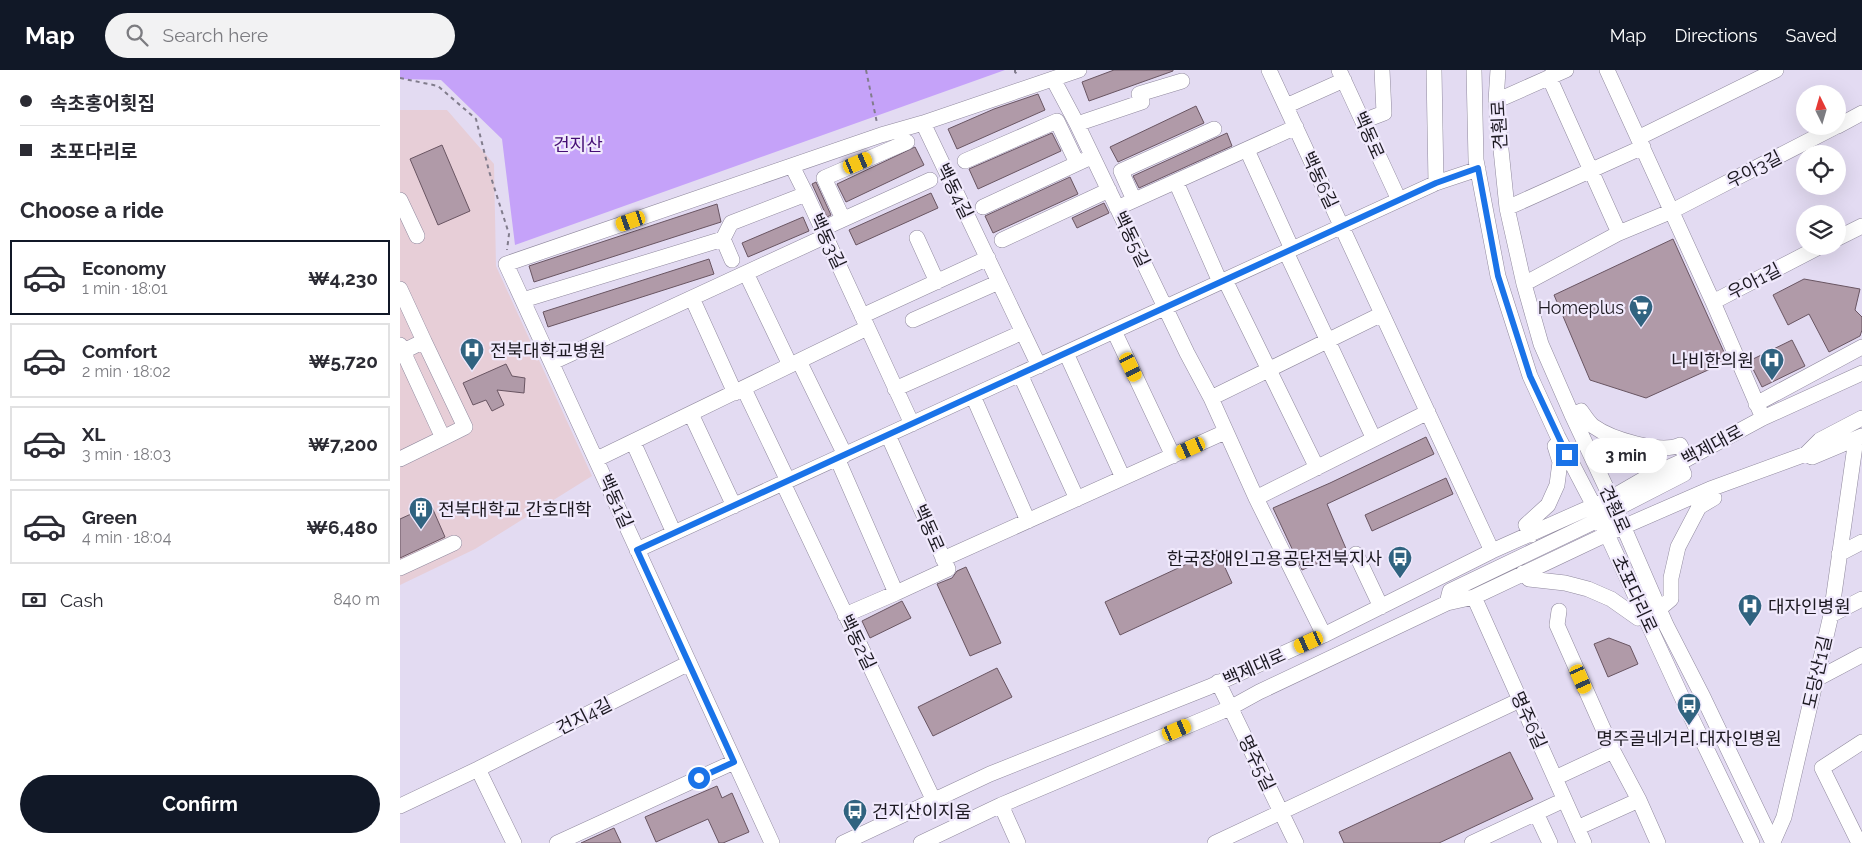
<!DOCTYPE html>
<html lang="en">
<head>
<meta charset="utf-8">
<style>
	:root { --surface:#fff; --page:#f2f2f3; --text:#2b2b33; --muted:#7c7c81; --line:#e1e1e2; --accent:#111827 }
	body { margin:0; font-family:Raleway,"Noto Sans KR",sans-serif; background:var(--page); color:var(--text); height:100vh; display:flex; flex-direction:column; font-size:19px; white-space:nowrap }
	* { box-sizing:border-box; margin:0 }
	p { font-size:16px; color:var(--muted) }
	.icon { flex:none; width:28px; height:28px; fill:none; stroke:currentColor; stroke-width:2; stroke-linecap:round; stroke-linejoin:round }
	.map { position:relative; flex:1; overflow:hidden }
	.drawer { display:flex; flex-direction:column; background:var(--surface); width:400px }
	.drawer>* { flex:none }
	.banner { display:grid; align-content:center; height:110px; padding:0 20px; background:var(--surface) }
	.needle { width:32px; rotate:355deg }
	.fabs { position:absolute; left:1396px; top:15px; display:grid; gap:10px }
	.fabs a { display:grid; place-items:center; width:50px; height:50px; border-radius:50%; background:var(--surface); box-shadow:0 5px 20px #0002; font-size:25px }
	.end { position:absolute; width:22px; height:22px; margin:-11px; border:6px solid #1a73e8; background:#fff; box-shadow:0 0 0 2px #fff }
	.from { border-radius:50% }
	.bubble { position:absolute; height:35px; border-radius:18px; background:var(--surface); box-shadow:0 5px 20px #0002; font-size:16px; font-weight:700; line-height:35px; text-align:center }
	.car { position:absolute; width:15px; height:30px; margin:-15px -8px; border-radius:6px; box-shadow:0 0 4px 1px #0007; background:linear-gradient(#f5c518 24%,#345 0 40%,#f5c518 0 76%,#345 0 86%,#f5c518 0) }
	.banner b { display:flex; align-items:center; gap:18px; height:48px; font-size:19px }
	.banner b+b { border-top:1px solid var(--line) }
	.banner i { width:12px; height:12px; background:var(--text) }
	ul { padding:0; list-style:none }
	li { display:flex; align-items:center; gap:15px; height:75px; margin:0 10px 8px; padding:0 10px; border:2px solid var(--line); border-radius:0px }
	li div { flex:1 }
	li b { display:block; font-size:19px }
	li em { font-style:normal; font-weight:700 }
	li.selected { border-color:var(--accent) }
	li>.icon { width:45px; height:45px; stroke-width:1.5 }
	h2 { padding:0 20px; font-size:22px; line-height:60px }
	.pay { display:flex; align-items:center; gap:12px; height:55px; padding:0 20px; font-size:19px }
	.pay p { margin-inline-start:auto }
	.button { display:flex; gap:10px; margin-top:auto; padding:10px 20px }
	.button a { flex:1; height:58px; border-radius:30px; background:var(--accent); color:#fff; font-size:20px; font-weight:700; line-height:58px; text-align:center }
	header { display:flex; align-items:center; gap:30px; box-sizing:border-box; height:70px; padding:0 25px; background:var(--accent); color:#fff }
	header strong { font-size:24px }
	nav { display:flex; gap:28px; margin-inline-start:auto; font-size:18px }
	.search { width:350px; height:45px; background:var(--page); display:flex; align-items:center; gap:12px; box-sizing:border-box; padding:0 18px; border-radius:28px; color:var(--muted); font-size:19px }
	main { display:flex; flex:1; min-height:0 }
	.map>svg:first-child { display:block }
	.medical { fill:#e7ced7 }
	.green { fill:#c5a2f9 }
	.building { fill:#b09aa8; stroke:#695562 }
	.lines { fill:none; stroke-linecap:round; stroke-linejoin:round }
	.minor-casing { stroke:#90899e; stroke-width:16 }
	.path { stroke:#817c8c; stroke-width:2; stroke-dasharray:4 4; stroke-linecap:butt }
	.minor { stroke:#fff; stroke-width:15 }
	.route { stroke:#1a73e8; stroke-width:6 }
	.labels { text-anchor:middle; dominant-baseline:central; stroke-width:4.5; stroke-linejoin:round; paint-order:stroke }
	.street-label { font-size:18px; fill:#1c1921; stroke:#f0e9fc }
	.park-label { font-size:18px; fill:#450e75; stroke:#f0e9fc }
	.poi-label { font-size:18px; fill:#1c1921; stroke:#f0e9fc; text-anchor:start }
</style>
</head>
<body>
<header>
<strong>Map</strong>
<div class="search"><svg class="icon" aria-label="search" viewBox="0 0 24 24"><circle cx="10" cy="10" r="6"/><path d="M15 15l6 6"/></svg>Search here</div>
<nav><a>Map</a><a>Directions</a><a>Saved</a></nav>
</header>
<main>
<section class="drawer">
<div class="banner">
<b><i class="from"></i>속초홍어횟집</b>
<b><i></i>초포다리로</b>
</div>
<h2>Choose a ride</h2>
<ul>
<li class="selected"><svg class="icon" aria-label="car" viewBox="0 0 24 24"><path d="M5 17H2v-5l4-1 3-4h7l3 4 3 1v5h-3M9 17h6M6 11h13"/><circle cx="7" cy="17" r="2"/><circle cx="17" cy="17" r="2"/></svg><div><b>Economy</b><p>1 min · 18:01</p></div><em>₩4,230</em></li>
<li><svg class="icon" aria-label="car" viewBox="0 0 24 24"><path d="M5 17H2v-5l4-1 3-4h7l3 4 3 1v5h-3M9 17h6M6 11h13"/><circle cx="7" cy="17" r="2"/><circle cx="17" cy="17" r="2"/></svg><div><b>Comfort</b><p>2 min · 18:02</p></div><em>₩5,720</em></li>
<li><svg class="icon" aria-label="car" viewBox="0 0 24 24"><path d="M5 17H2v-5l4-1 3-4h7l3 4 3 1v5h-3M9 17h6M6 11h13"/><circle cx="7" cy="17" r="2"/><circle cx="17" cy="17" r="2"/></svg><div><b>XL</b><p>3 min · 18:03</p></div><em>₩7,200</em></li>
<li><svg class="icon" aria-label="car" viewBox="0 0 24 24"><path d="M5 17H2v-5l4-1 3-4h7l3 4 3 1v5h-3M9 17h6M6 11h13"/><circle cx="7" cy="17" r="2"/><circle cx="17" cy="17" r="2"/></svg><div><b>Green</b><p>4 min · 18:04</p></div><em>₩6,480</em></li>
</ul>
<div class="pay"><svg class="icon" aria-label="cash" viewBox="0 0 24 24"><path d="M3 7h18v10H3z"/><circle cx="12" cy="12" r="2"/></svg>Cash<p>840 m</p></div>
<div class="button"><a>Confirm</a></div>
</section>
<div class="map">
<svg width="1462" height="773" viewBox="0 0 1462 773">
	<rect width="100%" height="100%" fill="#e3dbf2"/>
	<path class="medical" d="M0 40H47L94 94 96 196 192 406 75 479 0 515Z"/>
	<path class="green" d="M0 0H605L115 175 102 69 41 10 0 9Z"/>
	<path class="building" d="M714 0H773V1L689 31 682 12Z
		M638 24 645 40 557 79 548 59 594 39Z
		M796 36 804 53 718 92 710 77Z
		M652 63 661 81 578 119 569 99Z
		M827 63 832 76 739 118 733 106Z
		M42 75 70 141 38 155 10 89Z
		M515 77 524 95 446 132 437 114Z
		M670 107 678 124 593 163 585 146Z
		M416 112 431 145 427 147 412 114Z
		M531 123 538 138 456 175 449 160Z
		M704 133 709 143 677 158 672 148Z
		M317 134 321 152 134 212 129 196Z
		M403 147 409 161 348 187 342 173Z
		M1273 169 1328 291 1246 328 1190 310 1154 225Z
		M309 189 314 204 148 257 143 242Z
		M1404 209 1460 219 1455 240 1462 247V260L1460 266 1429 282 1409 244 1388 255 1373 225Z
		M1392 270 1405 296 1362 317 1349 291Z
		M106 294 112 306 125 308 124 323 97 320 104 335 92 341 86 330 73 335 63 313Z
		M1026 367 1034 384 927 434 947 481 902 500 873 438 930 413Z
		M1046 408 1053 424 972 461 965 445Z
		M31 435 45 467 0 488V449Z
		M817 480 832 513 720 565 705 532Z
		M566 497 601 573 570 586 537 514 552 508 557 501Z
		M502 531 511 548 470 568 462 551Z
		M1209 568 1230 576 1238 594 1208 607 1194 574Z
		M597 598 612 627 533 666 518 637Z
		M1110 682 1133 729 1039 773H944L939 762Z
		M317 716 322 728 332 723 349 762 323 773H319L308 749 256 772 245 747Z
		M214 758 221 773H181Z"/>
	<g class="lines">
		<defs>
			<path id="minor" d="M869 0 1092 481
				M939 0 999 130
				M1034 0 1036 113
				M1074 0 1076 90 1098 206 1130 306 1158 367 1194 436 1291 647 1352 773
				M1098 0 1096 31 1107 138 1124 214 1141 274 1172 345 1211 428 1266 555 1303 627 1373 773
				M1207 0 1313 232 1363 348
				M1149 7 1219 163
				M653 9 677 54 787 283 811 328 856 428 924 565
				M1096 31 1166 0
				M886 36 944 10
				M963 51 984 43 982 0
				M523 53 639 296
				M677 54 742 32 739 24 782 11
				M1438 56 1462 43
				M1238 68 1376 0
				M847 80 892 179
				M565 91 657 51 677 93
				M392 96 406 124 512 354
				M776 112 820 212
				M0 130 17 166
				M734 130 721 101 814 59
				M583 137 687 89
				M717 138 896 57
				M1107 138 1243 77
				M443 149 424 108 507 72
				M422 159 530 110
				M517 168 537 212
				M1438 168 1462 156
				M323 169 332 190
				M602 170 709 120
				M886 182 974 369
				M346 203 390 295
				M825 210 917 398
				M1124 214 1219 163 1272 141 1437 56
				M0 219 24 271 0 283
				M292 228 335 323
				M123 230 323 169 331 153 406 124
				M1313 232 1421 176
				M462 246 588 188
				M513 250 599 212
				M714 261 773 386
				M24 271 65 357 43 368
				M0 275 43 368 0 389
				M666 283 723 408
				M399 291 445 385
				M153 292 426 166
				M620 304 677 429
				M344 319 388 411
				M495 319 623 262
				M573 326 628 451
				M811 328 982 244
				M1356 334 1462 277
				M291 344 334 436
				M1172 345 1181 341C1184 345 1188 352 1193 356 1211 369 1260 384 1280 375L1287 389
				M488 365 548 499 496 523
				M233 372 274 463
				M1406 384 1412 387 1462 366
				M437 388 496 523 445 545
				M197 389 467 258
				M383 413 534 731
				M856 428 1028 342
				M1213 447 1216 439 1284 404 1279 393
				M1131 465 1126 455 1148 435 1157 415 1160 392 1155 376
				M237 480 1036 113 1078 99
				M956 484 981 537
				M1439 484 1462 472
				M543 489 825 362
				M0 498 54 473
				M1123 503 1129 509 1165 513 1188 519 1211 529 1238 548 1244 544
				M1074 527 1184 773
				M1047 533 1050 521 1200 449 1205 440
				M1259 539 1271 529V508L1278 477 1299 437 1314 428 1310 419
				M1159 541 1157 555 1213 681 1239 730 1258 773
				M1431 545 1462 529
				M1415 610 1462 585
				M818 612 896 773
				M78 699 114 773
				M1155 708 1213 681
				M601 735 618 773
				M0 736 78 699 289 593
				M1136 743 1150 773
				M1177 758 1239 730
				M1373 772 1384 747 1431 545 1456 369
				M157 773 334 692
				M372 773 106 194 481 65 523 53 679 0
				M443 773 590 704 809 617 924 565 1092 481 1211 428 1249 406 1287 389 1363 348 1462 303
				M521 773 601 735 830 638 859 622 1047 533 1074 527 1207 464 1310 419 1406 384 1420 370 1462 348
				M815 773 1120 630
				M1072 773 1164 730
				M1459 773 1422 698 1462 672"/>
		</defs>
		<use href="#minor" class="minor-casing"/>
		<path class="path" d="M466 0 477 53
			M615 0V2L619 6
			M0 8 38 16 76 49 89 101 109 164 107 180"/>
		<use href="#minor" class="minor"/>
	</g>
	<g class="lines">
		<path class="route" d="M299 708 334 692 237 480 1036 113 1078 98 1098 206 1130 306 1167 385"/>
	</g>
	<defs>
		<symbol id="supermarket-pin" viewBox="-11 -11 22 30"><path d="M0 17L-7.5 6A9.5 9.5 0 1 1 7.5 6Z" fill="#306380" stroke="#f0e9fc"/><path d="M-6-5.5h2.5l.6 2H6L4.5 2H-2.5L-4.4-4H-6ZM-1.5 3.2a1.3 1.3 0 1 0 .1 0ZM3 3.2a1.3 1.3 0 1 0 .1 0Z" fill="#fff"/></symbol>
		<symbol id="hospital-pin" viewBox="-11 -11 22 30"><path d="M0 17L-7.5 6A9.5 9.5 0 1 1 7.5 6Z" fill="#306380" stroke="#f0e9fc"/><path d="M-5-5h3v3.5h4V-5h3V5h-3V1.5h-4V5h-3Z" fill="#fff"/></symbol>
		<symbol id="building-pin" viewBox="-11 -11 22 30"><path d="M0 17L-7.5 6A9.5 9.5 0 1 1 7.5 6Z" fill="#306380" stroke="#f0e9fc"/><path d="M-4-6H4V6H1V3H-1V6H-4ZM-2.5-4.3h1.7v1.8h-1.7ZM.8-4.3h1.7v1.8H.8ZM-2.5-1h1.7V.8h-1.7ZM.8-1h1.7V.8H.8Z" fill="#fff"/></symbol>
		<symbol id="bus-pin" viewBox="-11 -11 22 30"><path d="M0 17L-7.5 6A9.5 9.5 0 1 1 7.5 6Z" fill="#306380" stroke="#f0e9fc"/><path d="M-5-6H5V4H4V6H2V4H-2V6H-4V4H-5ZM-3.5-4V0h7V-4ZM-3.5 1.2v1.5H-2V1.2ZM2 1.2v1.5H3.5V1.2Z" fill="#fff"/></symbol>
	</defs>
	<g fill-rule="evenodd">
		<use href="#supermarket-pin" x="1227" y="223" width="28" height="38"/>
		<use href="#hospital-pin" x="58" y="266" width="28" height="38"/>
		<use href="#hospital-pin" x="1358" y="276" width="28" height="38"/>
		<use href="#building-pin" x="7" y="425" width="28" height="38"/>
		<use href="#bus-pin" x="986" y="474" width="28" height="38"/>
		<use href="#hospital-pin" x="1336" y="522" width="28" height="38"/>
		<use href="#bus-pin" x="1275" y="621" width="28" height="38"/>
		<use href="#bus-pin" x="441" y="727" width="28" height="38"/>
	</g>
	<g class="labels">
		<g class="street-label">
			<text transform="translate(1099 55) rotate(-93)">견훤로</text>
			<text transform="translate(969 65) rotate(66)">백동로</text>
			<text transform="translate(1354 99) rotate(-27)">우아3길</text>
			<text transform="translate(920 110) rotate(65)">백동6길</text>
			<text transform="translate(555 121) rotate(64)">백동4길</text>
			<text transform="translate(732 169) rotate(64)">백동5길</text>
			<text transform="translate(428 171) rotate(65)">백동3길</text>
			<text transform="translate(1354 211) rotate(-27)">우아1길</text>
			<text transform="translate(1312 375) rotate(-28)">백제대로</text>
			<text transform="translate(216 431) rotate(66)">백동1길</text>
			<text transform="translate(1215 439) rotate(66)">견훤로</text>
			<text transform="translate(529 458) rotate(66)">백동로</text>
			<text transform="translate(1235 524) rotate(65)">초포다리로</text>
			<text transform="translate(458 572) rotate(64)">백동2길</text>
			<text transform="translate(854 597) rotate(-24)">백제대로</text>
			<text transform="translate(1417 602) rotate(-77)">도당산1길</text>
			<text transform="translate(184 646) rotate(-27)">건지4길</text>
			<text transform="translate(1129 650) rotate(66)">명주6길</text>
			<text transform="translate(857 693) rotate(64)">명주5길</text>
		</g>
		<g class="park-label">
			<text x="178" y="74">건지산</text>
		</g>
		<g class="poi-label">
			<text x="1224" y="237" text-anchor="end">Homeplus</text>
			<text x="90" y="280">전북대학교병원</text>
			<text x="1354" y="290" text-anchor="end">나비한의원</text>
			<text x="38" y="439">전북대학교 간호대학</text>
			<text x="982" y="488" text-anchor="end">한국장애인고용공단전북지사</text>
			<text x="1368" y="536">대자인병원</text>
			<text x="1289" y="668" text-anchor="middle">명주골네거리.대자인병원</text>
			<text x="472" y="741">건지산이지움</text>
		</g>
	</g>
</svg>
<div class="fabs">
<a><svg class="needle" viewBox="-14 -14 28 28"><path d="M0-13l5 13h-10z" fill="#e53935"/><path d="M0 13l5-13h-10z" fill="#7c7c81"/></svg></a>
<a><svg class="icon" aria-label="locate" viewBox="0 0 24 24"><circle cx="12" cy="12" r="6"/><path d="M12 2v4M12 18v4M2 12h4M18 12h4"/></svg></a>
<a><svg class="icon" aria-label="layers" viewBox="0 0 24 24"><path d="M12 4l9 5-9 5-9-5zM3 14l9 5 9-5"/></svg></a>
</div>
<i class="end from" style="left:299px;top:708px"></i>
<i class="end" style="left:1167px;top:385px"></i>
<div class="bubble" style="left:1185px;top:368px;width:82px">3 min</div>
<i class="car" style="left:458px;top:93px;rotate:67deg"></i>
<i class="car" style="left:231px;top:151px;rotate:251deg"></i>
<i class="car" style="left:731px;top:297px;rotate:154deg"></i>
<i class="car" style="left:791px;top:378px;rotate:246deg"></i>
<i class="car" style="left:909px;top:572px;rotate:246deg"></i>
<i class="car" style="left:1181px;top:609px;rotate:156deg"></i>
<i class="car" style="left:777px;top:660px;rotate:67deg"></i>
</div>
</main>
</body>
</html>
